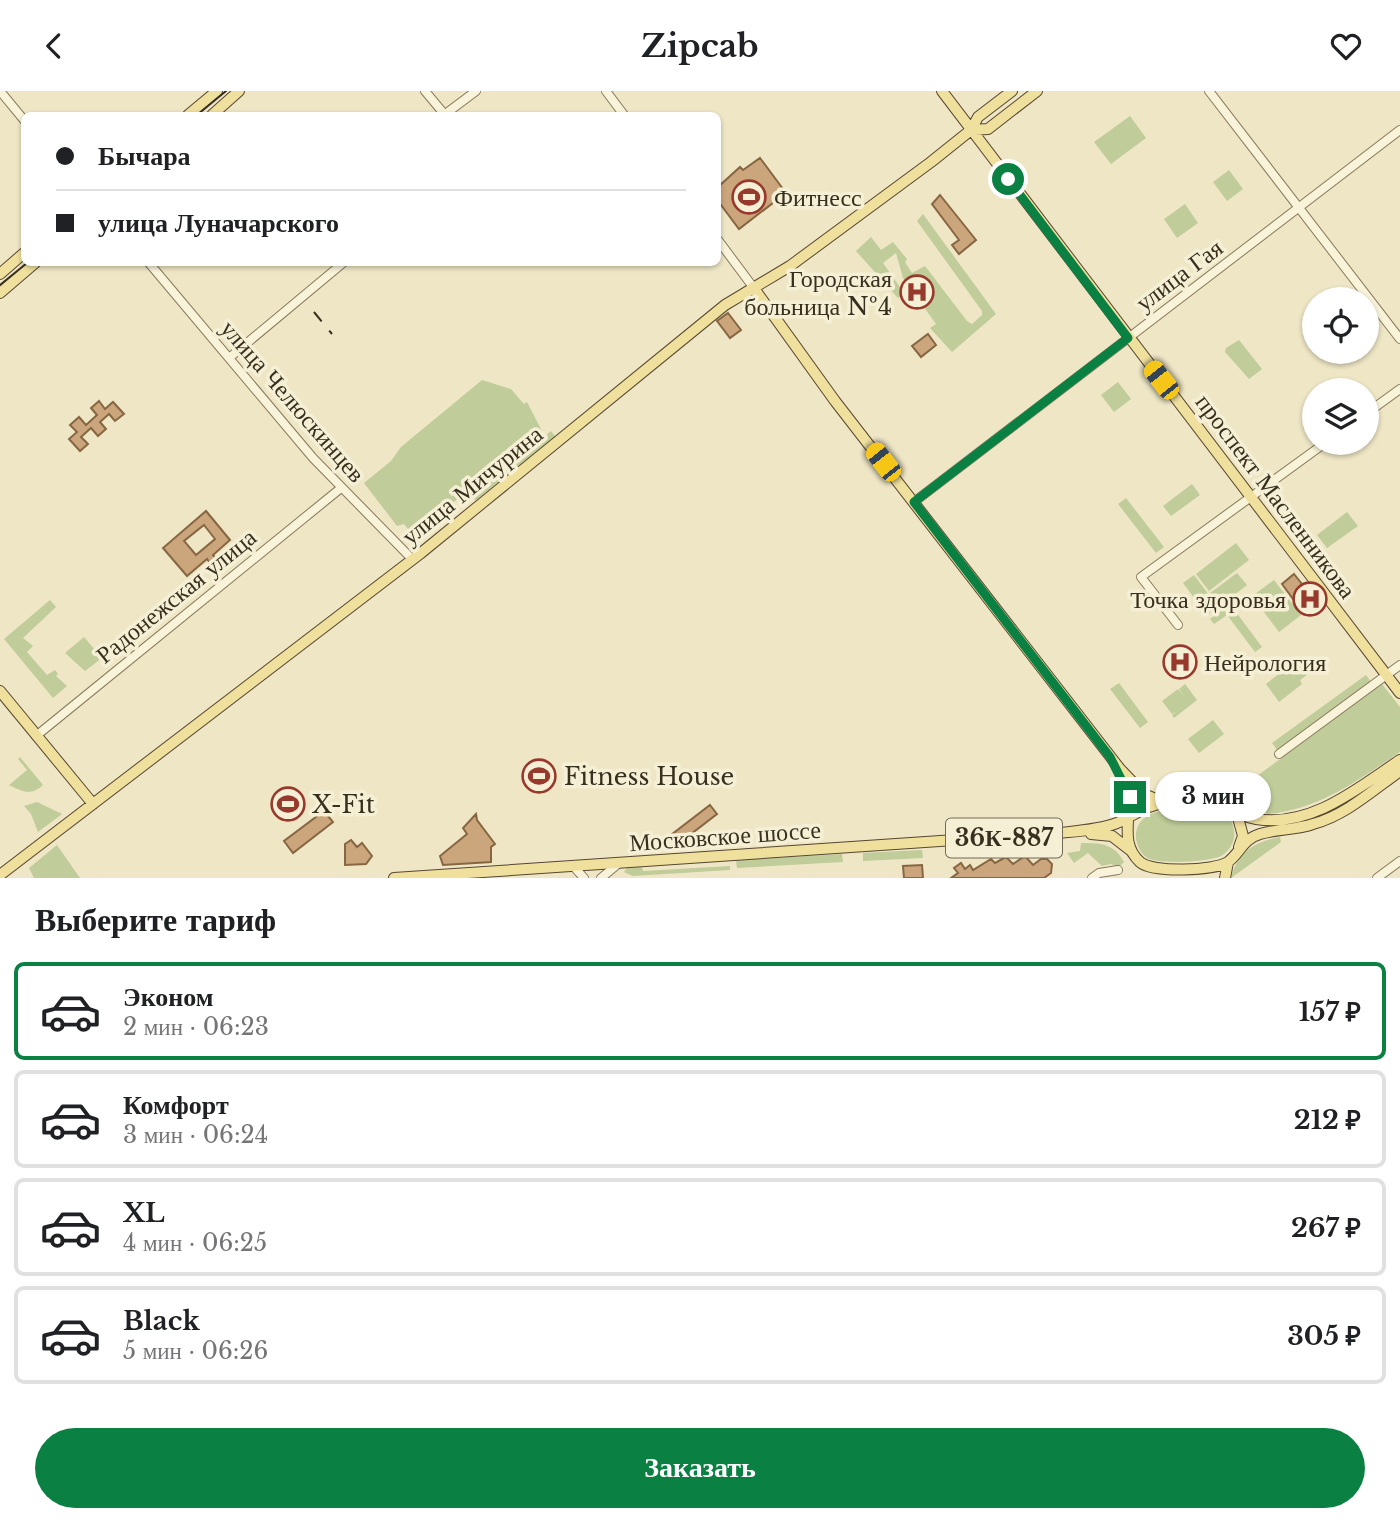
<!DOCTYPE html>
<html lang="ru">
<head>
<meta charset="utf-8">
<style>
	:root { --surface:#fff; --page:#f2f2f2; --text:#202124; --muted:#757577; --line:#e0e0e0; --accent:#0b8043 }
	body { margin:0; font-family:"Libre Baskerville",serif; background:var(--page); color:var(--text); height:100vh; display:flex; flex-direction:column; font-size:26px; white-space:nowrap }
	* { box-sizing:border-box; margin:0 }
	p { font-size:23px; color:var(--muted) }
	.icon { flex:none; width:38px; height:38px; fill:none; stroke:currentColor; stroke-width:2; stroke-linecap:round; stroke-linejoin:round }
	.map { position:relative; height:787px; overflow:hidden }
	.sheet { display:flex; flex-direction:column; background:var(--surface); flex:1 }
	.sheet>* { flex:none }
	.guide { position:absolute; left:21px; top:21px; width:700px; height:154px; border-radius:10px; box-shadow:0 2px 5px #0004; display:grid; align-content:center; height:154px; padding:0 35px; background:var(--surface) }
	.controls { position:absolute; left:1302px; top:196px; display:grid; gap:14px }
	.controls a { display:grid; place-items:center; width:77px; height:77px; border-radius:50%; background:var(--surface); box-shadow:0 2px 5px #0004; font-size:35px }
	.end { position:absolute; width:32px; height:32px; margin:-16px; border:9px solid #0b8043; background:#fff; box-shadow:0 0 0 4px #fff }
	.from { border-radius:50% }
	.bubble { position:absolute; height:49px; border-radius:24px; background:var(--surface); box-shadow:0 2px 5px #0004; font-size:23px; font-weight:700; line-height:49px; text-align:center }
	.car { position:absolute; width:21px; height:42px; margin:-21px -10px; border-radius:9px; box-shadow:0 0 5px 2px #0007; background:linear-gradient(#f5c518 24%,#345 0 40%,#f5c518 0 76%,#345 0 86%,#f5c518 0) }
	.guide b { display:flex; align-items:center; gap:24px; height:66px; font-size:26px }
	.guide b+b { border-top:2px solid var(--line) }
	.guide i { width:18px; height:18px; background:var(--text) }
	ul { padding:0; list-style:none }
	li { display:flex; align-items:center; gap:21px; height:98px; margin:0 14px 10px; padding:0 21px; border:4px solid var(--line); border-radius:10px }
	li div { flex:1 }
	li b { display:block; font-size:26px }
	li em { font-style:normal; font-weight:700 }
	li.selected { border-color:var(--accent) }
	li>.icon { width:63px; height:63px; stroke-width:1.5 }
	h2 { padding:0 35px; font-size:32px; line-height:84px }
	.button { display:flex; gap:14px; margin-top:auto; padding:14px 35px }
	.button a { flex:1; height:80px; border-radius:42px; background:var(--accent); color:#fff; font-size:28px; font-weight:700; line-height:80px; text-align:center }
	header { display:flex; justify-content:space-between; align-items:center; height:91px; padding:0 35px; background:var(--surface); font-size:32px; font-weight:700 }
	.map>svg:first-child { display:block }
	.green { fill:#c0cc99 }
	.building { fill:#cba67c; stroke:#876642; stroke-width:2; fill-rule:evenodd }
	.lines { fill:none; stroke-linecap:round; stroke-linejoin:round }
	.minor-casing { stroke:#88795c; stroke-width:10 }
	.major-casing { stroke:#564630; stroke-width:12 }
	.minor { stroke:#f8f3d9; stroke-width:8 }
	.major { stroke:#f0e09e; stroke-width:10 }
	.tram { stroke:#392f1f; stroke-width:2 }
	.rail { stroke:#392f1f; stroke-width:2; stroke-dasharray:12 12; stroke-linecap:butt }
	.route { stroke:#0b8043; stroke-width:9 }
	.labels { text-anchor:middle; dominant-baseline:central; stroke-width:7; stroke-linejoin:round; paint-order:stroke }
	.shield { fill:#f5f0d5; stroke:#716956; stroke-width:2 }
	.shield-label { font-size:23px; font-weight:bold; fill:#392f1f }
	.poi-label { font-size:24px; fill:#392f1f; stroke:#f5f0d5; text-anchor:start }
	.street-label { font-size:24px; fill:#392f1f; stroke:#f5f0d5 }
</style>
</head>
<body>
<header><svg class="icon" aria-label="back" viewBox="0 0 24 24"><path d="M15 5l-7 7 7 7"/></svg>Zipcab<svg class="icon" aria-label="heart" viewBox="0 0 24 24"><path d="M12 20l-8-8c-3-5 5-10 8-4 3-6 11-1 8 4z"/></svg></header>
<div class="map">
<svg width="1400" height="787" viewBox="0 0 1400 787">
	<rect width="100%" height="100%" fill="#eee6c5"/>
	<path class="green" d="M1130 25 1146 47 1111 73 1094 51Z
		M1229 79 1243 98 1227 110 1213 91Z
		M1185 113 1198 132 1177 147 1164 128Z
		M923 123 996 223 952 261 930 237 936 233 903 187 896 162 883 172 904 202 898 207 856 160 871 146 881 159 893 151 907 168 905 171 912 182 925 175 967 230 972 233 982 224V220L917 130Z
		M1239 249 1262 278 1249 288 1225 261 1226 257Z
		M482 289 511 298 524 313 527 311 542 340 413 444 404 433 397 435 364 392 391 370 401 356Z
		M1118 291 1131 308 1114 321 1101 304Z
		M551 340 555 345 476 409 473 407 467 411 466 409Z
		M1192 393 1200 404 1171 425 1163 415Z
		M1126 407 1164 456 1156 462 1118 413Z
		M1347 421 1358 435 1327 457 1317 444Z
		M1236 452 1249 469 1209 500 1196 483Z
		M1237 482 1247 494 1220 515 1210 502Z
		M1194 484 1218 516 1207 524 1183 492Z
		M1274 489 1301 524 1279 541 1252 505Z
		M50 509 56 516 23 547 33 555 27 561 47 584 55 579 58 583 56 585 67 595 53 607 4 548Z
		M1230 513 1262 556 1255 561 1227 524 1214 533 1210 528Z
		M84 546 102 567 85 580 65 562Z
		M1305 571 1312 580 1300 589 1302 593 1279 611 1266 593 1289 575 1293 580Z
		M1366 584 1371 591 1277 659 1272 652Z
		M1119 592 1148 631 1140 637 1110 598Z
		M1185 593 1197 609 1174 627 1172 624 1177 620 1172 623 1162 610 1178 598 1185 606 1179 598Z
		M1382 593 1400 616V661C1357 690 1320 718 1268 723L1235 704 1238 699Z
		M1213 629 1224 643 1199 662 1188 648Z
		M20 666 43 694C31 705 23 701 9 694L27 679 18 668Z
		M37 711 62 723 38 741 31 723 24 715Z
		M1202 717C1222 716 1236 726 1234 747 1232 755 1228 761 1221 765 1210 771 1155 774 1146 766 1140 762 1137 754 1136 747 1135 714 1180 718 1202 717Z
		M1280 746 1281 751 1231 787C1237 761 1256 750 1280 746Z
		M1081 752C1100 752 1114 752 1124 771L1119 776 1111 773 1102 775 1088 762 1074 772 1067 762 1080 760Z
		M57 754 80 787H34L29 777Z
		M922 759 923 767 863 770V762Z
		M842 763 843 771 737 777 736 769Z
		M730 775V779L633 785 624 781 627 777 642 776 643 780Z"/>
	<path class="building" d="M760 67 786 102 739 138 718 110V96L740 76 743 79Z
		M940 104 976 149 959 163 952 154 959 149 932 113Z
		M728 222 741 239 730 247 717 230Z
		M928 243 936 254 921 266 912 255Z
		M99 310 105 318 113 311 124 323 115 330 109 323 100 331 106 338 98 345 91 337 81 346 88 353 80 360 69 348 77 341 70 334 79 326 86 334 97 324 91 317Z
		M206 420 230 449 213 464 218 470 212 475 207 468 187 485 163 457ZM204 434 215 448 196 464 184 450Z
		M1294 483 1314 508 1301 519 1282 493Z
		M710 714 717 723 678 753 671 744Z
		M324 720 333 731 293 762 284 750Z
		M476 723 477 729 495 753 491 756V771L443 774 440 765 467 743 463 737Z
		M351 749 357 756 362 752 372 765 366 773 345 774V753Z
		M1025 765 1033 774 1041 768H1047L1052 773 1051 782 1044 787H951L958 782 954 777 961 772 965 778 970 774 973 779 991 768 995 772 1006 766 1013 773Z
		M922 774 923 787H904L903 775Z"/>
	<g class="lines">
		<defs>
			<path id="minor" d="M0 0 24 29
				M425 0 445 24
				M606 0 624 24
				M1209 0 1400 248
				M444 24 476 0
				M718 149 753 196
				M149 172 313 367 413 469
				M229 267 343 172
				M1367 322 1400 298
				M914 411 1400 39
				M1178 534 1141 486 1325 352
				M36 645 341 397
				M1279 663 1400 574
				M574 776 584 787
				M601 787 618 773
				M1092 787 1099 782 1118 779
				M1377 787 1400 770"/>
			<path id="major" d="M942 0 1400 602
				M188 24 217 0
				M212 24 239 0
				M971 39 988 38 1037 0
				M0 183 24 162
				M753 196 835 310 1120 678 1144 703 1163 711
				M0 202 35 172
				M0 600 93 713
				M1121 685C1140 717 1114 747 1140 771 1152 782 1214 780 1228 771 1240 762 1243 748 1260 743 1277 738 1296 739 1313 733 1346 724 1373 699 1400 680
				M1237 723 1243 745 1239 756
				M1091 743 1112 745 1130 759
				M0 784 421 462 725 214 790 175 931 71 971 39 978 26 1012 0
				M394 787 1059 742C1078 740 1098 739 1117 732 1134 725 1145 714 1165 712 1181 711 1209 705 1223 712 1235 718 1242 726 1256 728 1311 737 1358 697 1400 669
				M1225 787 1228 771"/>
		</defs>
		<use href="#minor" class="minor-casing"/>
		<use href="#major" class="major-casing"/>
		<use href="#minor" class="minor"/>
		<use href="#major" class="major"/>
		<path class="tram" d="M197 24 226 0
			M0 194 27 172"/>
		<path class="rail" d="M314 221 332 243"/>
	</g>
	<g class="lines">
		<path class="route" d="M1008 88 1128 247 914 411 1110 666 1130 706"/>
	</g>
	<defs>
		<symbol id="stadium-ring" viewBox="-11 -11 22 22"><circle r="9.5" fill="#f5f0d5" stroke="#97392c" stroke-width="1.5"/><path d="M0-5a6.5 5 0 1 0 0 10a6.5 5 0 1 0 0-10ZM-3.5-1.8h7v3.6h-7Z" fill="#97392c"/></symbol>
		<symbol id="hospital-ring" viewBox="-11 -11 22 22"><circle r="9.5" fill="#f5f0d5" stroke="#97392c" stroke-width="1.5"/><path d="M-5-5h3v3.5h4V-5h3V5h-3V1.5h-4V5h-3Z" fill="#97392c"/></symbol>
	</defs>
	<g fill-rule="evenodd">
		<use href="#stadium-ring" x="730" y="87" width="38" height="38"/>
		<use href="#hospital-ring" x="898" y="182" width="38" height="38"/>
		<use href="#hospital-ring" x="1291" y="489" width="38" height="38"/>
		<use href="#hospital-ring" x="1161" y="552" width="38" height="38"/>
		<use href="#stadium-ring" x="520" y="666" width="38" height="38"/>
		<use href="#stadium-ring" x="269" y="694" width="38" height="38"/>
	</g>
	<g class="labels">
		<rect class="shield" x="946" y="727.5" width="116" height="39" rx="5"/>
		<g class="shield-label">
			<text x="1004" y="747">36К-887</text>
		</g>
		<g class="poi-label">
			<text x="774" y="106">Фитнесс</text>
			<text x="892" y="187" text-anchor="end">Городская<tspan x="892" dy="28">больница №4</tspan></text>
			<text x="1286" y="508" text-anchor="end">Точка здоровья</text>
			<text x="1204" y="571">Нейрология</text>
			<text x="564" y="685">Fitness House</text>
			<text x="312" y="713">X-Fit</text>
		</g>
		<g class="street-label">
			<text transform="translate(1179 184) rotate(-37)">улица Гая</text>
			<text transform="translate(293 310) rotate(49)">улица Челюскинцев</text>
			<text transform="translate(472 394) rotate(-39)">улица Мичурина</text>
			<text transform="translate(1276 405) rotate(53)">проспект Масленникова</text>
			<text transform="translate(176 505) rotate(-39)">Радонежская улица</text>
			<text transform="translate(725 745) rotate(-4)">Московское шоссе</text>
		</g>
	</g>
</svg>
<div class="controls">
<a><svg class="icon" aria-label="locate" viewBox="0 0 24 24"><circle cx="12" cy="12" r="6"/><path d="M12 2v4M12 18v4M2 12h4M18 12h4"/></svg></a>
<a><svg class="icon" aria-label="layers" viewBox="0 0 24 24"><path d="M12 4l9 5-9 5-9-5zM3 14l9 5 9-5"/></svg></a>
</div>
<i class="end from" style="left:1008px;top:88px"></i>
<i class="end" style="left:1130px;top:706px"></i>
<div class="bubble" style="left:1155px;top:681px;width:116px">3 мин</div>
<i class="car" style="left:1161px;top:289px;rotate:322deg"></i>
<i class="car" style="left:883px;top:371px;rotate:322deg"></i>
<div class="guide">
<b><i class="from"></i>Бычара</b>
<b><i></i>улица Луначарского</b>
</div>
</div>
<section class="sheet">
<h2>Выберите тариф</h2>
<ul>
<li class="selected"><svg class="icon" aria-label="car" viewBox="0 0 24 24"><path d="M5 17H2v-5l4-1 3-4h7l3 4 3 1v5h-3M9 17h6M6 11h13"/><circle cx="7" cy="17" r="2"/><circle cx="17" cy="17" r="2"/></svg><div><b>Эконом</b><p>2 мин · 06:23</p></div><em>157 ₽</em></li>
<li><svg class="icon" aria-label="car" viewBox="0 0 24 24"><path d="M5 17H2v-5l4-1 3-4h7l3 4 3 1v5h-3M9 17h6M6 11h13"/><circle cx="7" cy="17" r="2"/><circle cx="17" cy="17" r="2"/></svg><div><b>Комфорт</b><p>3 мин · 06:24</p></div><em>212 ₽</em></li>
<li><svg class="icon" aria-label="car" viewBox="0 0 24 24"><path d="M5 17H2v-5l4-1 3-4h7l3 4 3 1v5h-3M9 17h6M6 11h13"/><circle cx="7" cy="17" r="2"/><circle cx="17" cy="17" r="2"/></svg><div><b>XL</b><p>4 мин · 06:25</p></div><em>267 ₽</em></li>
<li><svg class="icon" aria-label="car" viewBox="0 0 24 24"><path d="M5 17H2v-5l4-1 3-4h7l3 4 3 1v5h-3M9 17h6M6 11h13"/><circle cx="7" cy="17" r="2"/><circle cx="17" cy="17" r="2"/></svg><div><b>Black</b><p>5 мин · 06:26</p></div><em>305 ₽</em></li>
</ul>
<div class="button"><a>Заказать</a></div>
</section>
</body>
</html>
